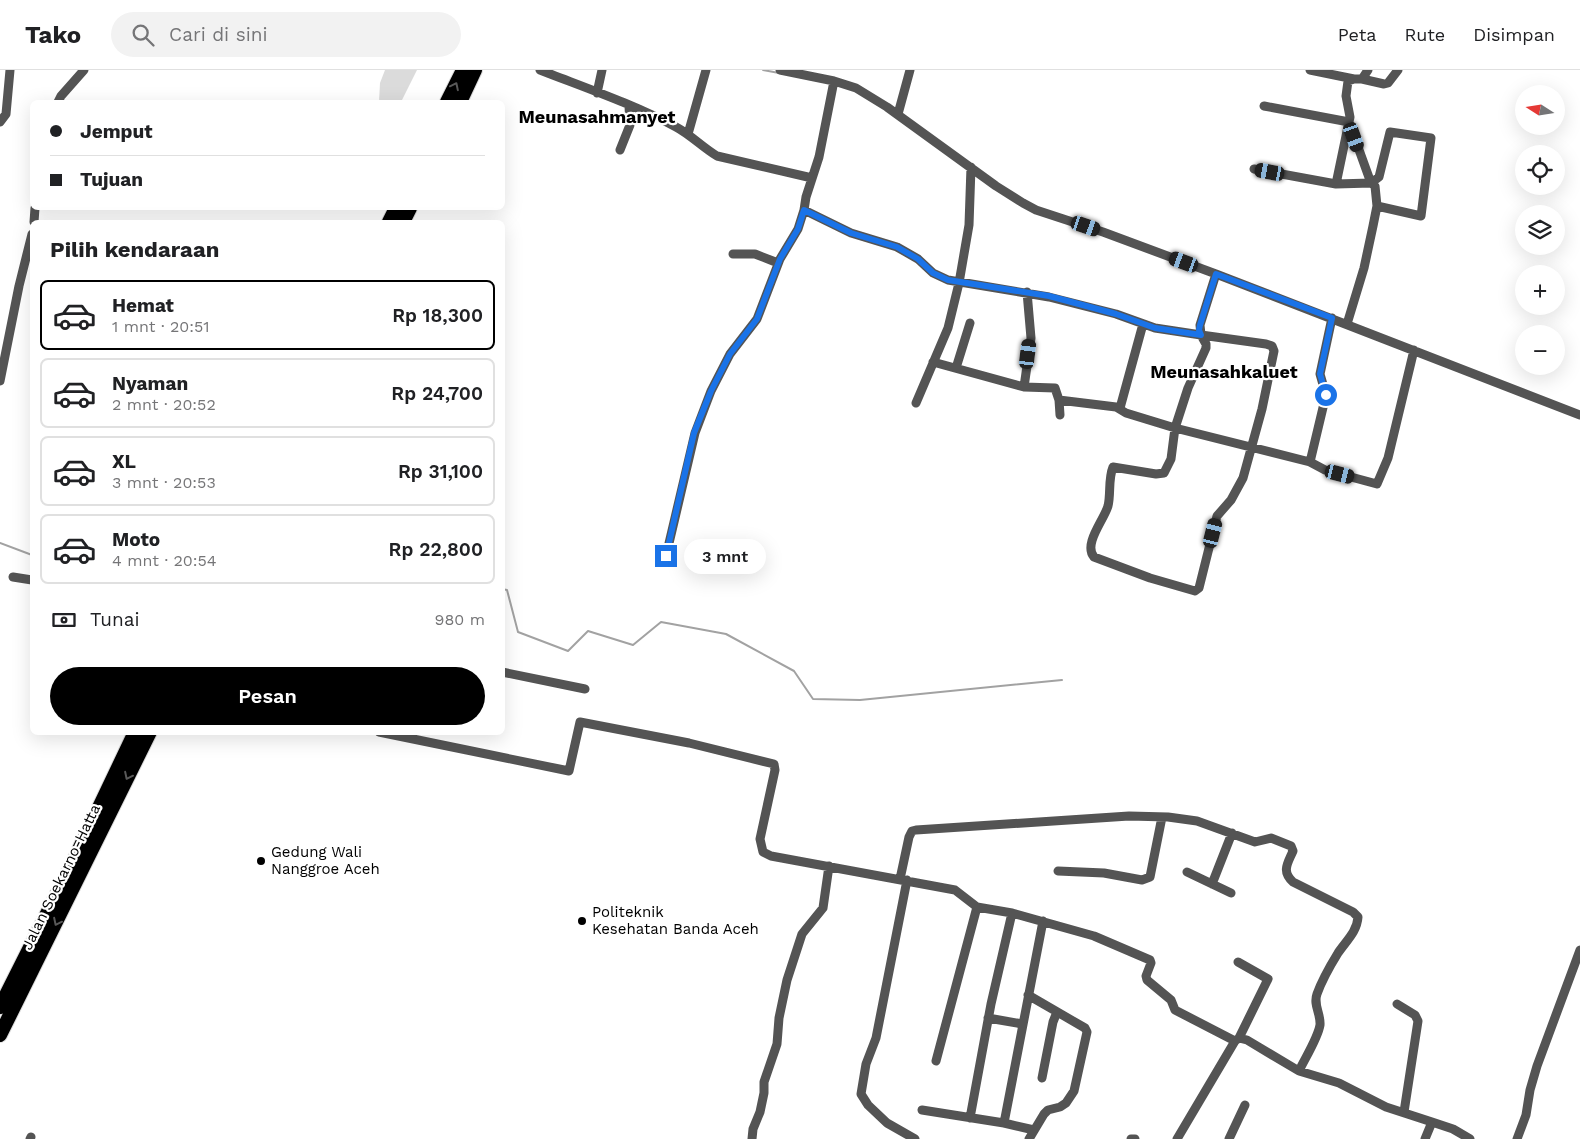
<!DOCTYPE html>
<html lang="id">
<head>
<meta charset="utf-8">
<style>
	:root { --surface:#fff; --page:#f2f2f2; --text:#202124; --muted:#757577; --line:#e0e0e0; --accent:#000 }
	body { margin:0; font-family:"Work Sans",sans-serif; background:var(--page); color:var(--text); height:100vh; display:flex; flex-direction:column; font-size:19px; white-space:nowrap }
	* { box-sizing:border-box; margin:0 }
	p { font-size:16px; color:var(--muted) }
	.icon { flex:none; width:28px; height:28px; fill:none; stroke:currentColor; stroke-width:2; stroke-linecap:round; stroke-linejoin:round }
	.map { position:relative; flex:1; overflow:hidden }
	.details { position:absolute; left:30px; top:150px; width:475px; height:515px; display:flex; flex-direction:column; background:var(--surface); border-radius:8px; box-shadow:0 5px 20px #0002 }
	.details>* { flex:none }
	.hud { position:absolute; left:30px; top:30px; width:475px; height:110px; border-radius:8px; box-shadow:0 5px 20px #0002; display:grid; align-content:center; height:110px; padding:0 20px; background:var(--surface) }
	.needle { width:32px; rotate:282deg }
	.controls { position:absolute; left:1515px; top:15px; display:grid; gap:10px }
	.controls a { display:grid; place-items:center; width:50px; height:50px; border-radius:50%; background:var(--surface); box-shadow:0 5px 20px #0002; font-size:25px }
	.end { position:absolute; width:22px; height:22px; margin:-11px; border:6px solid #1a73e8; background:#fff; box-shadow:0 0 0 2px #fff }
	.from { border-radius:50% }
	.bubble { position:absolute; height:35px; border-radius:18px; background:var(--surface); box-shadow:0 5px 20px #0002; font-size:16px; font-weight:600; line-height:35px; text-align:center }
	.car { position:absolute; width:15px; height:30px; margin:-15px -8px; border-radius:6px; box-shadow:0 0 4px 1px #0007; background:linear-gradient(#222 24%,#8ab4d8 0 40%,#222 0 76%,#8ab4d8 0 86%,#222 0) }
	.hud b { display:flex; align-items:center; gap:18px; height:48px; font-size:19px }
	.hud b+b { border-top:1px solid var(--line) }
	.hud i { width:12px; height:12px; background:var(--text) }
	ul { padding:0; list-style:none }
	li { display:flex; align-items:center; gap:15px; height:70px; margin:0 10px 8px; padding:0 10px; border:2px solid var(--line); border-radius:8px }
	li div { flex:1 }
	li b { display:block; font-size:19px }
	li em { font-style:normal; font-weight:600 }
	li.on { border-color:var(--accent) }
	li>.icon { width:45px; height:45px; stroke-width:1.5 }
	h2 { padding:0 20px; font-size:22px; line-height:60px }
	.pay { display:flex; align-items:center; gap:12px; height:55px; padding:0 20px; font-size:19px }
	.pay p { margin-inline-start:auto }
	.button { display:flex; gap:10px; margin-top:auto; padding:10px 20px }
	.button a { flex:1; height:58px; border-radius:30px; background:var(--accent); color:#fff; font-size:20px; font-weight:600; line-height:58px; text-align:center }
	header { display:flex; align-items:center; gap:30px; box-sizing:border-box; height:70px; padding:0 25px; background:var(--surface); border-bottom:1px solid var(--line) }
	header strong { font-size:24px }
	nav { display:flex; gap:28px; margin-inline-start:auto; font-size:18px }
	.search { width:350px; height:45px; background:var(--page); display:flex; align-items:center; gap:12px; box-sizing:border-box; padding:0 18px; border-radius:28px; color:var(--muted); font-size:19px }
	.map>svg:first-child { display:block }
	.green { fill:#dbdbdb }
	.lines { fill:none; stroke-linecap:round; stroke-linejoin:round }
	.stream { stroke:#a2a2a2; stroke-width:2 }
	.trunk-casing { stroke:#dbdbdb; stroke-width:16 }
	.minor { stroke:#545454; stroke-width:9 }
	.trunk { stroke:#000; stroke-width:14 }
	.oneway { stroke:#595959 }
	.route { stroke:#1a73e8; stroke-width:6 }
	.poi-dot { fill:#000; stroke:#fff; stroke-width:2 }
	.labels { text-anchor:middle; dominant-baseline:central; stroke-width:4.5; stroke-linejoin:round; paint-order:stroke }
	.poi-label { font-size:15px; fill:#000; stroke:#fff; text-anchor:start }
	.street-label { font-size:15px; fill:#000; stroke:#fff }
	.quarter-label { font-size:18px; font-weight:bold; fill:#000; stroke:#fff }
</style>
</head>
<body>
<header>
<strong>Tako</strong>
<div class="search"><svg class="icon" aria-label="search" viewBox="0 0 24 24"><circle cx="10" cy="10" r="6"/><path d="M15 15l6 6"/></svg>Cari di sini</div>
<nav><a>Peta</a><a>Rute</a><a>Disimpan</a></nav>
</header>
<div class="map">
<svg width="1580" height="1069" viewBox="0 0 1580 1069">
	<rect width="100%" height="100%" fill="#fff"/>
	<path class="green" d="M385 0H417L401 32H379L380 13Z"/>
	<g class="lines">
		<path class="stream" d="M763 0 779 3
			M0 473 32 485
			M502 519 507 520 518 562 568 581 588 561 633 575 661 552 726 564 794 601 813 629 860 630 1062 610"/>
		<defs>
			<path id="trunk" d="M447 32 463 0
				M460 32 475 0
				M389 152 396 138
				M403 152 410 138
				M0 937 75 788 135 662
				M0 965 150 662"/>
		</defs>
		<use href="#trunk" class="trunk-casing"/>
		<path class="minor" d="M540 0C586 18 633 34 676 57 691 65 702 77 717 86L812 108
			M780 0 834 11 856 18 887 37 996 116 1023 133 1036 140 1103 162 1216 204 1580 345
			M1310 0 1354 9
			M1362 9 1368 0
			M597 23 602 0
			M58 32 61 26 84 0
			M1264 36 1349 52
			M898 44 910 0
			M0 52 6 44 10 0
			M1349 52 1371 113 1379 107 1390 62 1431 68 1421 146 1377 136
			M688 64 706 0
			M620 80 630 55 629 36
			M1254 99 1336 114
			M804 140 851 163 897 177 918 189 933 203 948 210 1049 227 1116 244 1155 258 1201 265 1206 274V278L1188 318 1175 358 1171 389 1164 403 1156 404 1113 397C1108 409 1111 424 1108 436 1104 450 1083 474 1094 487L1150 508 1195 521 1199 518 1217 446 1231 430 1243 408 1262 339 1274 281 1272 276 1266 274 1201 265 1200 255 1216 204
			M34 152 35 138
			M733 184H755L778 193
			M1347 254 1364 198 1373 156 1377 136 1375 116 1371 113 1336 114 1350 47 1346 26 1348 11 1354 9H1362L1384 14 1388 13 1398 0
			M933 292 1024 317 1031 268 1027 222
			M956 298 970 253
			M0 311 19 216 32 164
			M1024 317 1055 318 1059 330 1060 345
			M1059 330 1116 337 1126 343 1175 358 1310 392 1326 325 1320 304 1332 248
			M916 333 948 258 959 213 969 155 971 97
			M1120 338 1143 254
			M1310 392 1325 400 1377 414 1388 388 1414 280
			M666 486 695 363 711 321 730 284 757 249 780 189 798 159 804 140 806 127 819 87 834 11
			M13 507 32 510
			M502 602 585 619
			M379 662 569 701 580 652 689 673 774 694 775 700 760 769 763 782 771 786 955 820 977 837 1012 843 1094 866 1150 890 1151 893 1146 906 1147 910 1171 930 1175 940 1235 971 1177 1069
			M1058 801 1104 803 1142 810 1150 807 1162 747
			M1187 802 1231 823
			M900 809 909 767 912 761 916 760 1129 746 1168 747 1197 751 1255 772 1271 768 1291 776 1293 781C1288 793 1281 801 1293 812L1353 842 1358 847C1357 862 1346 871 1338 883 1330 896 1322 910 1317 924 1313 935 1321 944 1320 955 1318 968 1305 988 1299 1001
			M907 810 876 968 866 994 861 1024 868 1035 887 1053 915 1069
			M1212 814 1232 763
			M1238 892 1268 909 1239 968
			M1028 925 1085 958 1087 962 1074 1021 1066 1033 1060 1037 1048 1040 1044 1044 1029 1069
			M1397 934 1415 945 1418 951 1404 1042
			M988 948 1022 954
			M1235 971 1239 968 1247 970 1299 1001 1339 1013 1386 1037 1432 1052
			M936 991 977 837
			M1042 1008 1053 952 1057 942
			M922 1040 1004 1053 1034 1060
			M970 1048 991 934 1012 843
			M1004 1053 1043 851
			M30 1069 31 1067
			M752 1069 753 1059 760 1042 764 1023V1012L777 974 779 948 787 910 802 864 823 838 829 796
			M1131 1069H1135
			M1229 1069 1245 1035
			M1425 1069 1432 1052 1453 1059 1470 1069
			M1517 1069 1526 1045 1530 1020 1537 996 1580 880"/>
		<use href="#trunk" class="trunk"/>
	</g>
	<defs><path id="oneway-chevron" d="M-2-3.5L2.5 0L-2 3.5" fill="none" stroke-width="1.6" stroke-linecap="round" stroke-linejoin="round" transform="scale(1.25)"/></defs>
	<g class="oneway">
		<use href="#oneway-chevron" transform="translate(455 16) rotate(-64)"/>
		<use href="#oneway-chevron" transform="translate(128 706) rotate(116)"/>
		<use href="#oneway-chevron" transform="translate(57 852) rotate(116)"/>
	</g>
	<g class="lines">
		<path class="route" d="M666 486 694 363 711 321 730 284 757 249 780 189 798 159 804 140 851 163 897 177 918 189 933 203 948 210 1049 226 1116 244 1155 258 1201 265 1199 260 1200 255 1216 204 1332 248 1320 304 1326 325"/>
	</g>
	<g class="poi-dot">
		<circle cx="261" cy="791" r="5"/>
		<circle cx="582" cy="851" r="5"/>
	</g>
	<g class="labels">
		<g class="poi-label">
			<text x="271" y="782">Gedung Wali<tspan x="271" dy="17">Nanggroe Aceh</tspan></text>
			<text x="592" y="842">Politeknik<tspan x="592" dy="17">Kesehatan Banda Aceh</tspan></text>
		</g>
		<g class="street-label">
			<text transform="translate(61 807) rotate(-64)">Jalan Soekarno-Hatta</text>
		</g>
		<g class="quarter-label">
			<text x="597" y="46">Meunasahmanyet</text>
			<text x="1224" y="301">Meunasahkaluet</text>
		</g>
	</g>
</svg>
<div class="controls">
<a><svg class="needle" viewBox="-14 -14 28 28"><path d="M0-13l5 13h-10z" fill="#e53935"/><path d="M0 13l5-13h-10z" fill="#757577"/></svg></a>
<a><svg class="icon" aria-label="locate" viewBox="0 0 24 24"><circle cx="12" cy="12" r="6"/><path d="M12 2v4M12 18v4M2 12h4M18 12h4"/></svg></a>
<a><svg class="icon" aria-label="layers" viewBox="0 0 24 24"><path d="M12 4l9 5-9 5-9-5zM3 14l9 5 9-5"/></svg></a>
<a>+</a>
<a>−</a>
</div>
<i class="end from" style="left:1326px;top:325px"></i>
<i class="end" style="left:666px;top:486px"></i>
<div class="bubble" style="left:684px;top:469px;width:82px">3 mnt</div>
<i class="car" style="left:1354px;top:67px;rotate:160deg"></i>
<i class="car" style="left:1270px;top:102px;rotate:280deg"></i>
<i class="car" style="left:1086px;top:156px;rotate:109deg"></i>
<i class="car" style="left:1184px;top:192px;rotate:290deg"></i>
<i class="car" style="left:1028px;top:284px;rotate:7deg"></i>
<i class="car" style="left:1340px;top:404px;rotate:104deg"></i>
<i class="car" style="left:1213px;top:463px;rotate:14deg"></i>
<div class="hud">
<b><i class="from"></i>Jemput</b>
<b><i></i>Tujuan</b>
</div>
<section class="details">
<h2>Pilih kendaraan</h2>
<ul>
<li class="on"><svg class="icon" aria-label="car" viewBox="0 0 24 24"><path d="M5 17H2v-5l4-1 3-4h7l3 4 3 1v5h-3M9 17h6M6 11h13"/><circle cx="7" cy="17" r="2"/><circle cx="17" cy="17" r="2"/></svg><div><b>Hemat</b><p>1 mnt · 20:51</p></div><em>Rp 18,300</em></li>
<li><svg class="icon" aria-label="car" viewBox="0 0 24 24"><path d="M5 17H2v-5l4-1 3-4h7l3 4 3 1v5h-3M9 17h6M6 11h13"/><circle cx="7" cy="17" r="2"/><circle cx="17" cy="17" r="2"/></svg><div><b>Nyaman</b><p>2 mnt · 20:52</p></div><em>Rp 24,700</em></li>
<li><svg class="icon" aria-label="car" viewBox="0 0 24 24"><path d="M5 17H2v-5l4-1 3-4h7l3 4 3 1v5h-3M9 17h6M6 11h13"/><circle cx="7" cy="17" r="2"/><circle cx="17" cy="17" r="2"/></svg><div><b>XL</b><p>3 mnt · 20:53</p></div><em>Rp 31,100</em></li>
<li><svg class="icon" aria-label="car" viewBox="0 0 24 24"><path d="M5 17H2v-5l4-1 3-4h7l3 4 3 1v5h-3M9 17h6M6 11h13"/><circle cx="7" cy="17" r="2"/><circle cx="17" cy="17" r="2"/></svg><div><b>Moto</b><p>4 mnt · 20:54</p></div><em>Rp 22,800</em></li>
</ul>
<div class="pay"><svg class="icon" aria-label="cash" viewBox="0 0 24 24"><path d="M3 7h18v10H3z"/><circle cx="12" cy="12" r="2"/></svg>Tunai<p>980 m</p></div>
<div class="button"><a>Pesan</a></div>
</section>
</div>
</body>
</html>
